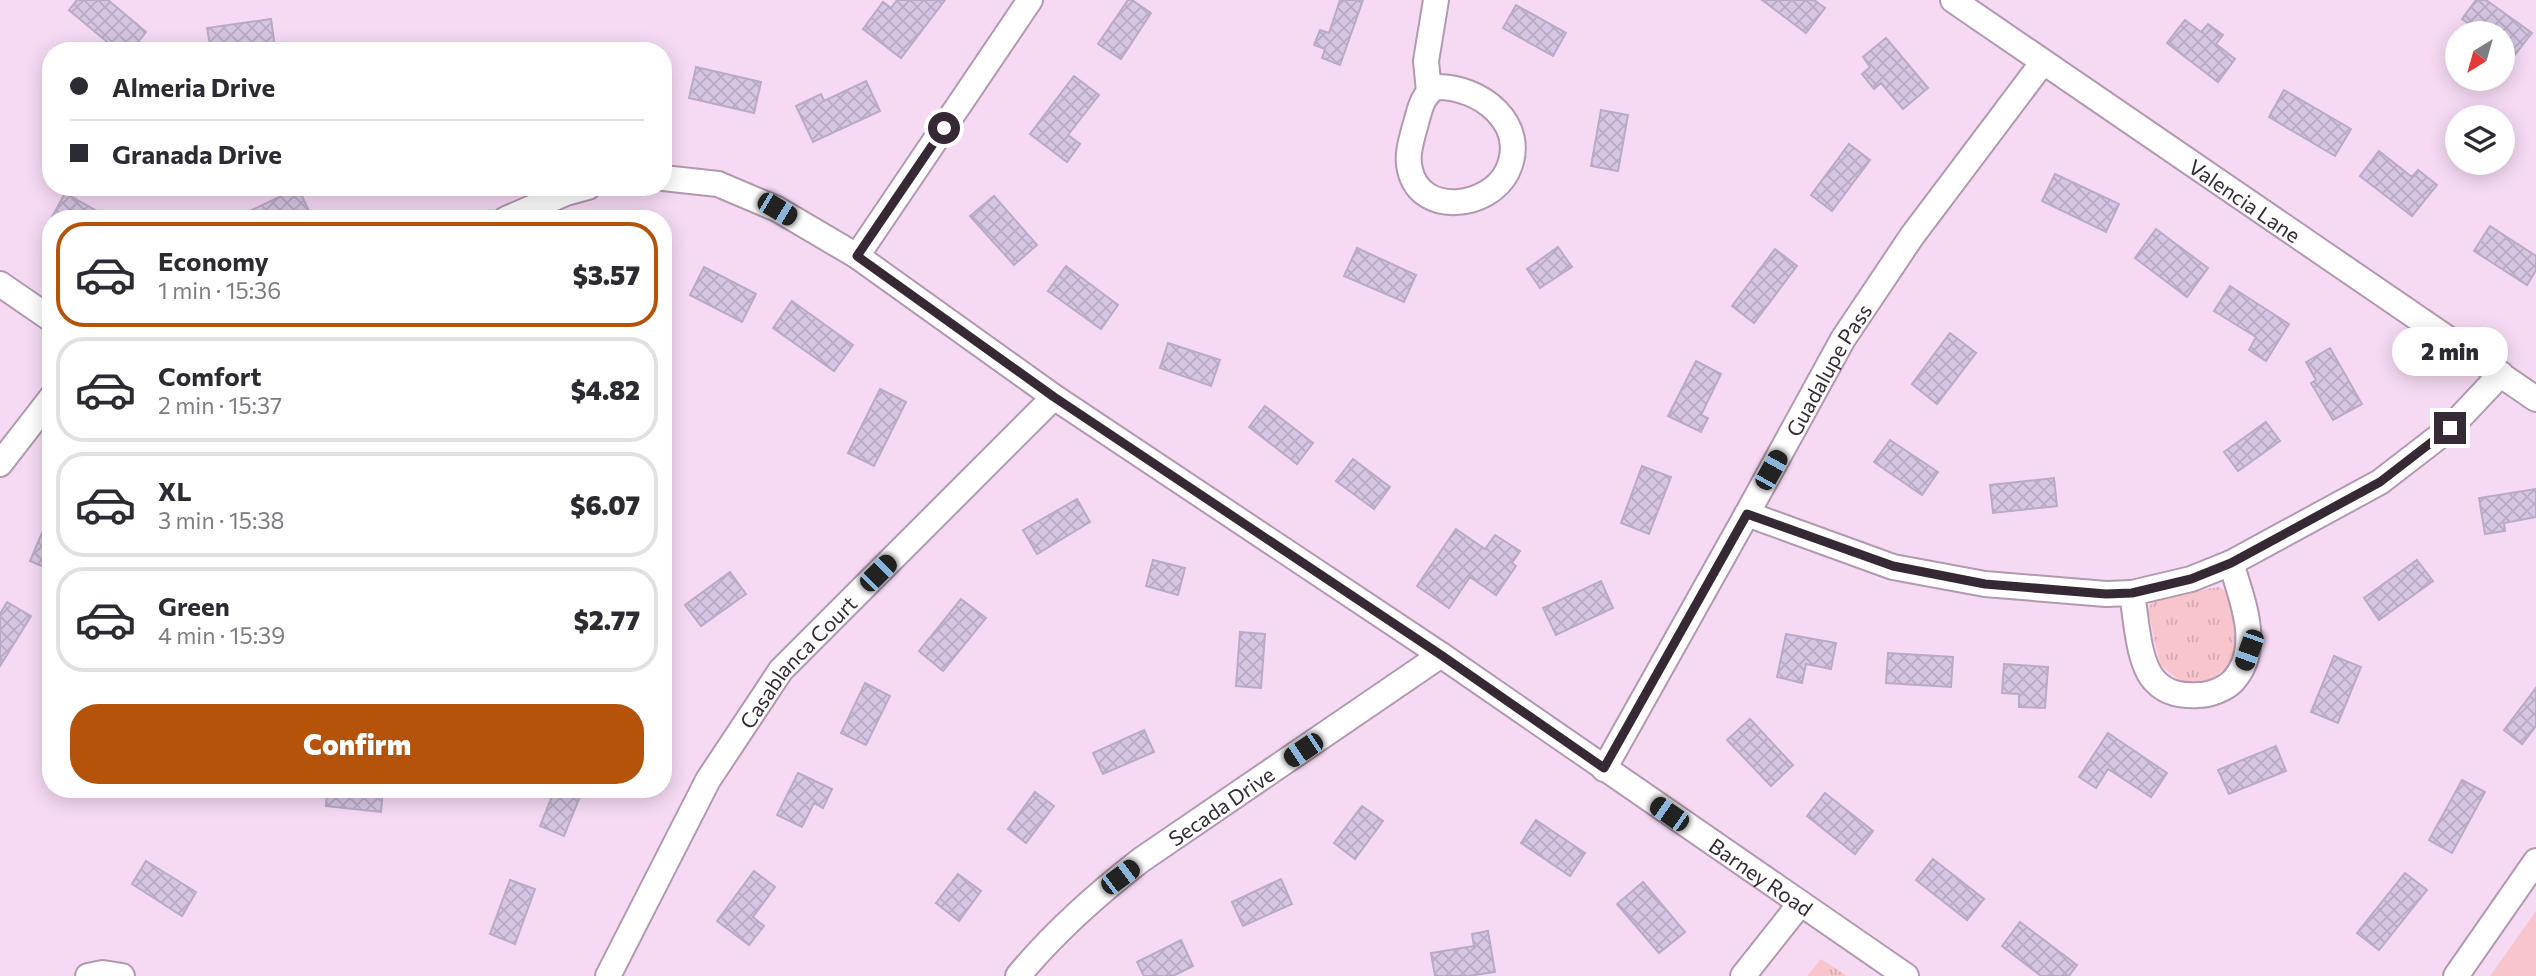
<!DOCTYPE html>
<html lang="en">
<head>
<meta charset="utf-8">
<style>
	:root { --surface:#fff; --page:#f7f7f7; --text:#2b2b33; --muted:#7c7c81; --line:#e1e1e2; --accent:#b45309 }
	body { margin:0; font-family:Commissioner,sans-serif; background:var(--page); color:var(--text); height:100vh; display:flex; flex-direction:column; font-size:26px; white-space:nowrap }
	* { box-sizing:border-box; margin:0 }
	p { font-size:23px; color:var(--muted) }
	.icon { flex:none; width:38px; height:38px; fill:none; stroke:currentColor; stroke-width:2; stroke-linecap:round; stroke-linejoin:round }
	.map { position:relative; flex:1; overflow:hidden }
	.sheet { position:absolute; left:42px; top:210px; width:630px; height:588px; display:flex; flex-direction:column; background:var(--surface); border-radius:28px; box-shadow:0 4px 18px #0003 }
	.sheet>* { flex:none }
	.top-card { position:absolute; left:42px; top:42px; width:630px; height:154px; border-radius:28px; box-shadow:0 4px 18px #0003; display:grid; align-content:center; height:154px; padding:0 28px; background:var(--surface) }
	.needle { width:46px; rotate:217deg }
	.buttons { position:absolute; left:2445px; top:21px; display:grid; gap:14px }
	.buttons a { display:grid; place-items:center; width:70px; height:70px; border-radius:50%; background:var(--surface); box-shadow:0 4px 18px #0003; font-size:35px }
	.end { position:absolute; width:32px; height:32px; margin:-16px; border:9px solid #352a34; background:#fff; box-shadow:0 0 0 4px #fff }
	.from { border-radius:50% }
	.bubble { position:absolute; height:49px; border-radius:24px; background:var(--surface); box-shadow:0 4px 18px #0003; font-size:23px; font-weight:800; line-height:49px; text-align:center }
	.car { position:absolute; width:21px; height:42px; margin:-21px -10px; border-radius:9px; box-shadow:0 0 5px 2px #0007; background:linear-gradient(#222 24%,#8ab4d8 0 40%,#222 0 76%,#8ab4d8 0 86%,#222 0) }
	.top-card b { display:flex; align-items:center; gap:24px; height:66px; font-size:26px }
	.top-card b+b { border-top:2px solid var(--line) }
	.top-card i { width:18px; height:18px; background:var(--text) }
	ul { padding:12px 0 0; list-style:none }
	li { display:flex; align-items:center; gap:21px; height:105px; margin:0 14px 10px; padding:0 14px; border:4px solid var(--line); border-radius:28px }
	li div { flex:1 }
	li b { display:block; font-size:26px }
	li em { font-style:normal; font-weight:800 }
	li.active { border-color:var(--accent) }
	li>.icon { width:63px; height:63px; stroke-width:1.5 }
	.button { display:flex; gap:14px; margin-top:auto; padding:14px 28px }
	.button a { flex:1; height:80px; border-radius:28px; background:var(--accent); color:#fff; font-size:28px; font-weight:800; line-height:80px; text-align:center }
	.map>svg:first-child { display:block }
	.grass { fill:url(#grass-tufts) }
	.park { fill:#f8c5cd }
	.building { fill:url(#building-cross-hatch); stroke:#b9aac7; stroke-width:2 }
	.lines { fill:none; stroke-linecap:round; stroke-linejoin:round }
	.minor-casing { stroke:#b298b0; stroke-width:28 }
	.minor { stroke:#fff; stroke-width:24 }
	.route { stroke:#352a34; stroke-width:9 }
	.labels { text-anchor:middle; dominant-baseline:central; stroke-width:7; stroke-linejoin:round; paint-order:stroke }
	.street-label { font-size:21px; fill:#352a34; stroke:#f6daf4 }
</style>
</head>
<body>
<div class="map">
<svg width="2536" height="976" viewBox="0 0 2536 976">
	<defs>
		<pattern id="grass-tufts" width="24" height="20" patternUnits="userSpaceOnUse" patternTransform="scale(1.75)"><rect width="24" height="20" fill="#f8c5cd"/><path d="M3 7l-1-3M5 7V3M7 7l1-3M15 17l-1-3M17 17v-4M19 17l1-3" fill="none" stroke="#d5a9b1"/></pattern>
		<pattern id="building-cross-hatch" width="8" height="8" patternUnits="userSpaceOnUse" patternTransform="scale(1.75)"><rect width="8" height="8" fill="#d6c6e4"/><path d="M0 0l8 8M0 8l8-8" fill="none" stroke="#b8aac4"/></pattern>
	</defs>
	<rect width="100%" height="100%" fill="#f6daf4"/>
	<path class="grass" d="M2218 587 2229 593 2236 615 2238 638 2231 663 2213 679 2183 683 2160 665 2148 610 2154 599Z
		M1821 959 1847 976H1807Z"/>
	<path class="park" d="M2536 911V976H2490Z"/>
	<path class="building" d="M77 0H108L146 32 131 51H118L69 10Z
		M897 0H945L901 58 863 29 883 2 891 8Z
		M1128 0H1132L1151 13 1121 59 1098 44Z
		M1340 0H1363L1340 65 1322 58 1325 49 1314 45 1320 30 1329 33Z
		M1762 0H1814L1825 8 1806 33Z
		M2476 0H2486L2532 33 2514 56 2502 48V33H2482L2462 19Z
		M1516 5 1566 33 1553 56 1503 28Z
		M271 19 275 47 251 51H211L207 28Z
		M2185 20 2201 32 2208 24 2223 35 2216 44 2235 59 2218 82 2167 43Z
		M1886 38 1928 88 1903 109 1881 83 1874 89 1862 74 1870 67 1863 57Z
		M696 67 761 82 754 113 689 98Z
		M1074 76 1099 95 1068 135 1080 144 1067 162 1030 134Z
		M866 81 880 111 813 142 796 106 821 94 824 101Z
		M2284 90 2351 129 2335 156 2269 117Z
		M1601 110 1628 115 1618 171 1591 166Z
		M1849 144 1870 160 1832 211 1811 195Z
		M2379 151 2412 177 2418 170 2437 185 2412 216 2360 176Z
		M2055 174 2119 204 2106 232 2042 201Z
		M298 188 313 219H233Z
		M65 193 111 219H51Z
		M994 196 1037 245 1014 265 970 216Z
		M2490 226 2536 256V270L2527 285 2474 251Z
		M2156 229 2208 268 2187 297 2135 258Z
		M1558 247 1572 267 1540 288 1527 269Z
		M1357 248 1416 275 1404 302 1344 276Z
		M1775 249 1797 266 1754 323 1732 306Z
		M1066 266 1118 305 1101 329 1048 291Z
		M704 267 756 294 742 322 690 295Z
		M2230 286 2289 324 2266 361 2249 350 2256 337 2214 311Z
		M792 301 853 345 834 371 773 328Z
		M1950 333 1976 353 1937 404 1912 384Z
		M1168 343 1220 360 1211 386 1160 368Z
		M2330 348 2362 404 2333 420 2311 383 2316 380 2306 362Z
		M1696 361 1721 374 1701 415 1708 418 1701 432 1668 416Z
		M880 389 906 402 874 466 848 453Z
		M1265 406 1313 443 1297 464 1249 427Z
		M2266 422 2280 441 2238 471 2224 452Z
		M1890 440 1938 472 1922 495 1874 462Z
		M1353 459 1390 487 1374 509 1336 481Z
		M1642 466 1671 477 1649 534 1621 523Z
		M2054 478 2057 506 1993 513 1990 485Z
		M2536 489V517L2504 523 2505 531 2485 534 2479 498Z
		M1077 499 1090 522 1037 554 1023 530Z
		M51 512V570L30 561Z
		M1456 529 1485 549 1495 535 1520 551 1512 563 1516 566 1496 595 1470 577 1449 608 1417 586Z
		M1153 560 1185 568 1178 595 1146 586Z
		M2417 560 2433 581 2379 620 2364 598Z
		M730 572 746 594 701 626 685 605Z
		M1601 581 1613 608 1556 635 1543 608Z
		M961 599 986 618 943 671 919 651Z
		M7 602 31 616 0 666V614Z
		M1240 632 1265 634 1261 688 1236 686Z
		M1786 634 1836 643 1831 669 1806 664 1802 683 1777 677Z
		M1888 653 1953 657 1951 687 1886 683Z
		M2334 656 2361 667 2338 723 2311 712Z
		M2004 664 2048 667 2045 708 2019 707V694L2002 693Z
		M865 683 890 696 866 745 841 733Z
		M2536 688V726L2522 744 2504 730Z
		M1750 719 1793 765 1771 786 1727 740Z
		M1144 730 1154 752 1103 774 1093 753Z
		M2108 733 2167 773 2151 797 2108 769 2096 788 2079 777Z
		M2276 746 2286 771 2229 794 2218 770Z
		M798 773 832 789 823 808 814 803 802 827 777 815Z
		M2462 780 2485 792 2452 853 2429 840Z
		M327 789H383L381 812 326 806Z
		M555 789H583L564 836 540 826Z
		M1035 792 1054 806 1026 843 1008 829Z
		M1825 793 1873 831 1855 854 1807 816Z
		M1362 806 1383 821 1355 859 1334 843Z
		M1536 820 1585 853 1570 876 1521 843Z
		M1933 859 1984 899 1967 920 1916 880Z
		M146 861 196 892 182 916 132 884Z
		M754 871 775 887 753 917 764 926 749 945 717 921Z
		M2405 873 2427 890 2379 950 2357 933Z
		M958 874 981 891 959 921 936 903Z
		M1281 879 1292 904 1243 926 1232 902Z
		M510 880 535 889 515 944 490 934Z
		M1643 882 1685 932 1659 953 1617 904Z
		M2020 922 2077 965 2069 976H2041L2002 946Z
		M1488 931 1495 972 1468 976H1435L1431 953 1474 946 1472 934Z
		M1181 940 1193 966 1173 976H1144L1137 962Z"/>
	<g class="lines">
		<defs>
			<g id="minor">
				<path id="s1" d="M1953 0 2536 399"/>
				<path d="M1436 87C1480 86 1530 124 1507 172 1489 208 1421 217 1410 170 1406 155 1412 138 1416 123 1420 109 1422 95 1436 87Z"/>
				<path d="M1429 91 1426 61 1436 0"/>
				<path id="s2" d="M663 178 718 184 777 209 857 256 1054 397 1441 655 1906 976"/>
				<path d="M506 219 566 193 588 187"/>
				<path d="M857 256 1030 0"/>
				<path d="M0 284 51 319"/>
				<path d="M0 464 51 398"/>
				<path d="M1747 514 1893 567 1985 584 2106 594 2132 593C2136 617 2138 664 2155 681 2167 694 2182 696 2199 695 2210 695 2225 689 2233 681 2263 648 2242 600 2231 563"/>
				<path d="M2132 593 2191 579 2231 563 2380 482 2450 428 2501 374"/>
				<path id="s3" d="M1604 769 1747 514 1843 339 1912 236 2043 62"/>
				<path d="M88 976 103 973 122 976"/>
				<path id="s4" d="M608 976 708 780 781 670 1054 397"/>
				<path id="s5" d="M1018 976C1055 931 1096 895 1141 860L1441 655"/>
				<path d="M1743 976 1800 904"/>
				<path d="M2456 976 2536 861"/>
			</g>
		</defs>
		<use href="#minor" class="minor-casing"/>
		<use href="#minor" class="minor"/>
	</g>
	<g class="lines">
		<path class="route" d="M944 128 857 256 1054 397 1441 655 1604 768 1747 514 1893 566 1985 584 2106 594 2132 593 2191 579 2231 563 2380 482 2450 428"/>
	</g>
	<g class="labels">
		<g class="street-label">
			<text stroke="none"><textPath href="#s1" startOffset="354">Valencia Lane</textPath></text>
			<text stroke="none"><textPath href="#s3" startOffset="458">Guadalupe Pass</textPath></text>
			<text stroke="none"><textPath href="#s4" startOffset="369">Casablanca Court</textPath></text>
			<text stroke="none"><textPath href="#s5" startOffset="266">Secada Drive</textPath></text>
			<text stroke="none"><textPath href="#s2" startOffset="1309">Barney Road</textPath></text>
		</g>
	</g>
</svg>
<div class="buttons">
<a><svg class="needle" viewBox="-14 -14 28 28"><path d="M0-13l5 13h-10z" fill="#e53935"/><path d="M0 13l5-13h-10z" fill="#7c7c81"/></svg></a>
<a><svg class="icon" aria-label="layers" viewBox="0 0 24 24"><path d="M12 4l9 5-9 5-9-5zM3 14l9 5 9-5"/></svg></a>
</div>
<i class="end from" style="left:944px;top:128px"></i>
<i class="end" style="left:2450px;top:428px"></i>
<div class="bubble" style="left:2392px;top:327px;width:116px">2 min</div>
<i class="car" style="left:777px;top:209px;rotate:121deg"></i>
<i class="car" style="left:1771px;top:470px;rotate:29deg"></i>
<i class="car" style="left:878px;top:573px;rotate:45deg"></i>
<i class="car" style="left:2249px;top:650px;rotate:200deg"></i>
<i class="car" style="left:1303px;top:750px;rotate:236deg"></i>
<i class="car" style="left:1669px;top:814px;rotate:305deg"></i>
<i class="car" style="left:1120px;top:877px;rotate:53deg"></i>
<div class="top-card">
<b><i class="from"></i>Almeria Drive</b>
<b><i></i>Granada Drive</b>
</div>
<section class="sheet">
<ul>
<li class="active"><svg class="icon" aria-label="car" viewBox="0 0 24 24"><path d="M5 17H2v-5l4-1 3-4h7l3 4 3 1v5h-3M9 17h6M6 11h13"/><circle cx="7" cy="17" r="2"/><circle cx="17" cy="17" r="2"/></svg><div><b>Economy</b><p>1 min · 15:36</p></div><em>$3.57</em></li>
<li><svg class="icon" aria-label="car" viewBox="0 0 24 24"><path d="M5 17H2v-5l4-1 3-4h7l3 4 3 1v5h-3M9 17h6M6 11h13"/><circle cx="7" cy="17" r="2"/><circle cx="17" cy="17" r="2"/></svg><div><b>Comfort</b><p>2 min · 15:37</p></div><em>$4.82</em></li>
<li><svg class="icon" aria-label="car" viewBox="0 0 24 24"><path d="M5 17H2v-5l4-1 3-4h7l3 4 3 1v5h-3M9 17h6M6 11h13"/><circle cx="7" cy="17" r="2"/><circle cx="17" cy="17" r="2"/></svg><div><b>XL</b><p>3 min · 15:38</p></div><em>$6.07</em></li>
<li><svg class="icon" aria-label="car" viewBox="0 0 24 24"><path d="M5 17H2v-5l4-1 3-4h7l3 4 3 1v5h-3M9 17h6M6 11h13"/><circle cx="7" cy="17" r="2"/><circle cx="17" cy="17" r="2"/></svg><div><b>Green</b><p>4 min · 15:39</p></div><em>$2.77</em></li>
</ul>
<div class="button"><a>Confirm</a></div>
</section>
</div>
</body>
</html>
